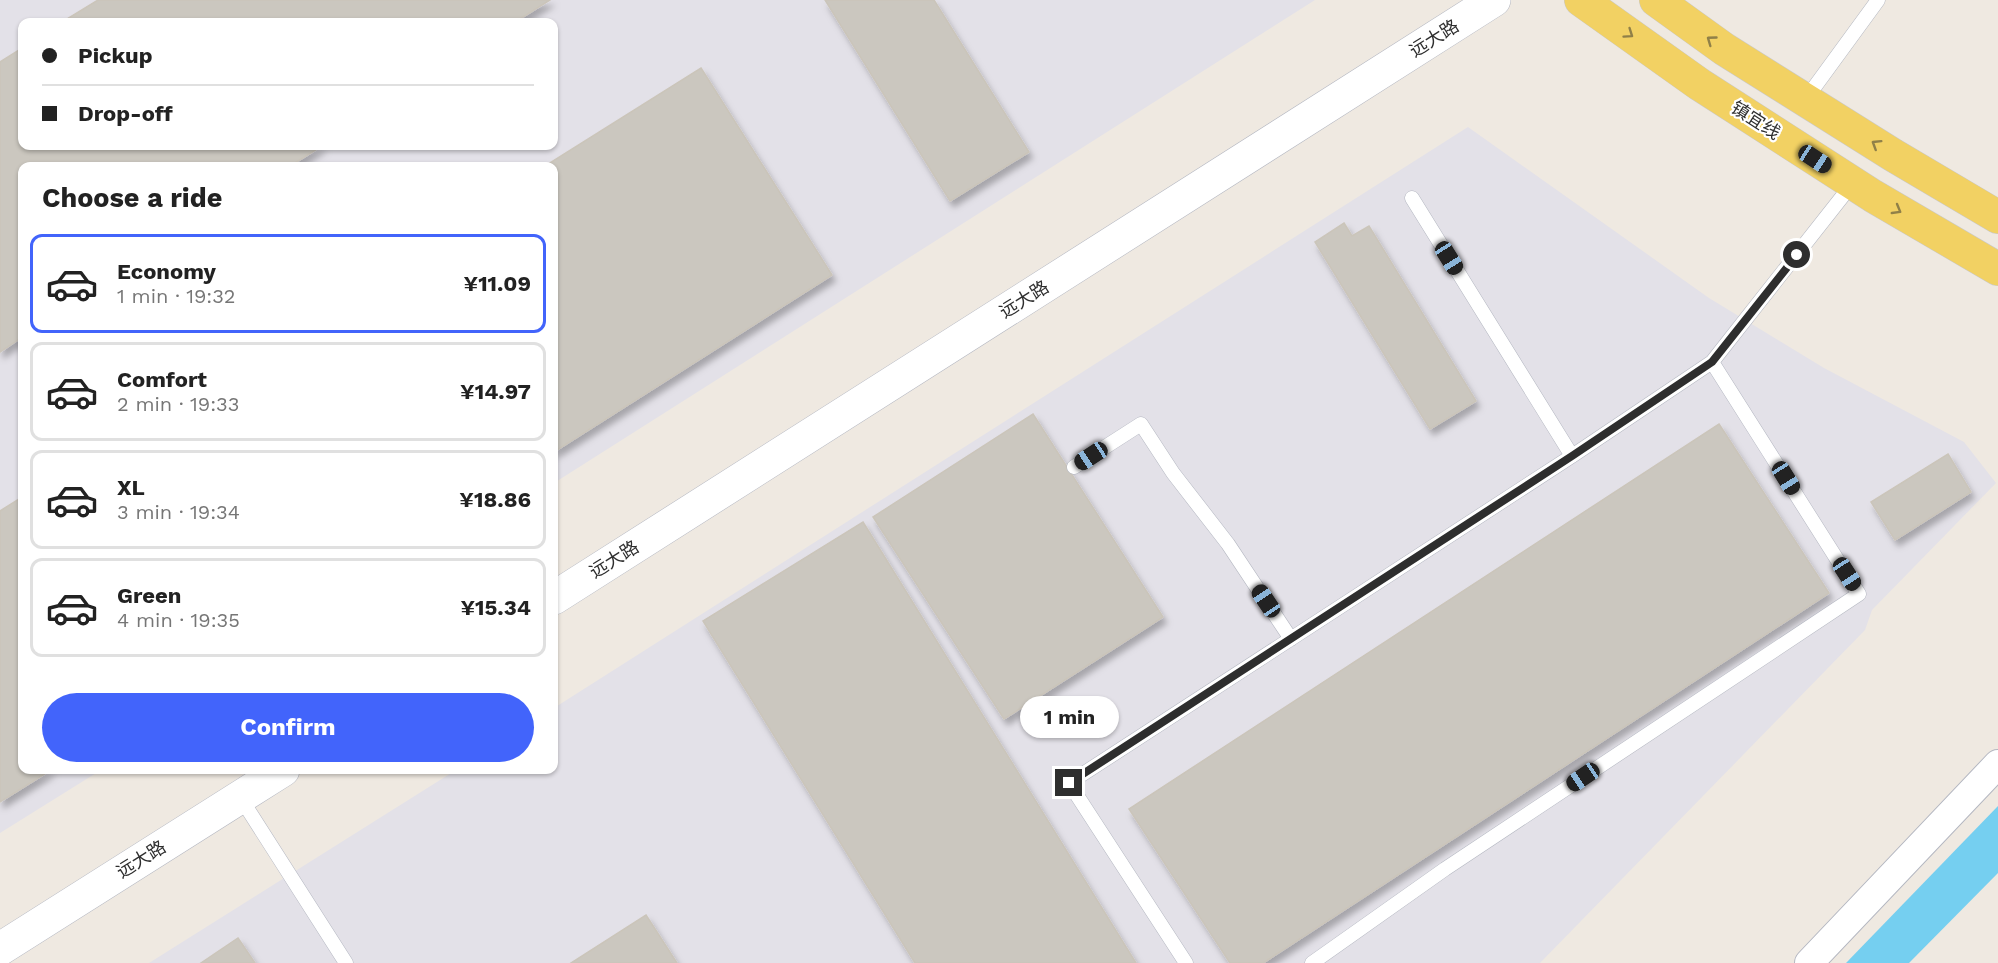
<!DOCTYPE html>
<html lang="en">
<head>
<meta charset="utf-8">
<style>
	:root { --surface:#fff; --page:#f6f6f6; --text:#222; --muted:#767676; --line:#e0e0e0; --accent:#4264fb }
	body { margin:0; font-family:"Work Sans","Noto Sans SC",sans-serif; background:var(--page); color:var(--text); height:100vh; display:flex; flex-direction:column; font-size:22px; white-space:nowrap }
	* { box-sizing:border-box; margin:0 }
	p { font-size:20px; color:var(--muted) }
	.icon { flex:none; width:33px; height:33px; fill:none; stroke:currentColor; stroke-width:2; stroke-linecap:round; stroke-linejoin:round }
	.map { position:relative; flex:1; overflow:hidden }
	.panel { position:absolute; left:18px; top:162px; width:540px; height:612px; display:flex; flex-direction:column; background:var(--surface); border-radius:12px; box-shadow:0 2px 4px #0004 }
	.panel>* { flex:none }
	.banner { position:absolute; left:18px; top:18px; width:540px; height:132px; border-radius:12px; box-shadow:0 2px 4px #0004; display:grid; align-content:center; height:132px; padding:0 24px; background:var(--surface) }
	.end { position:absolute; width:27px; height:27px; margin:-14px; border:8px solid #2e2e2e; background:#fff; box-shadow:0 0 0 3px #fff }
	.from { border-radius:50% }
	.bubble { position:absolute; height:42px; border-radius:21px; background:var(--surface); box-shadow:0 2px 4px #0004; font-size:20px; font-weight:700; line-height:42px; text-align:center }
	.car { position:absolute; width:18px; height:36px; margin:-18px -9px; border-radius:8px; box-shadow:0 0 4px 2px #0007; background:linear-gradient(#222 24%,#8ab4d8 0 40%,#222 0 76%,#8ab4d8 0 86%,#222 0) }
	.banner b { display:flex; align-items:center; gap:21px; height:57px; font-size:22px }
	.banner b+b { border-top:2px solid var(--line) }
	.banner i { width:15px; height:15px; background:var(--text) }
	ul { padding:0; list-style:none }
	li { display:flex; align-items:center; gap:18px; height:99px; margin:0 12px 9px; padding:0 12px; border:3px solid var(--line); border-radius:12px }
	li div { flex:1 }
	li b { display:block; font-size:22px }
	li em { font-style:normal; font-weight:700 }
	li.current { border-color:var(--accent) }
	li>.icon { width:54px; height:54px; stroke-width:1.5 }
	h2 { padding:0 24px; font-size:27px; line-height:72px }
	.action { display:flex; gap:12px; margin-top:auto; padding:12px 24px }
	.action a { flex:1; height:69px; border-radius:36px; background:var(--accent); color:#fff; font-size:24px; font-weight:700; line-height:69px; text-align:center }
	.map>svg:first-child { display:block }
	.industrial { fill:#e3e1e8; fill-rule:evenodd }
	.water { fill:#75cff0 }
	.building { fill:#cbc7bf; stroke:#cbc5ba; stroke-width:1.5; filter:url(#shadow) }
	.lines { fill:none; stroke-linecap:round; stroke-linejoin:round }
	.lane-casing { stroke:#b4b7c1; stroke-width:15 }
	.street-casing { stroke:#b4b7c1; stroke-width:30 }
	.secondary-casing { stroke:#b4b7c1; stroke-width:34 }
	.primary-casing { stroke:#c9c9c9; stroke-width:34 }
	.lane { stroke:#fff; stroke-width:14 }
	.street { stroke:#fff; stroke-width:28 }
	.secondary { stroke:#fff; stroke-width:33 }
	.primary { stroke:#f2d163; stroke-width:33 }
	.oneway { stroke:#908048 }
	.route { stroke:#2e2e2e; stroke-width:8 }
	.labels { text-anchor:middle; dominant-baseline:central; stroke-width:4.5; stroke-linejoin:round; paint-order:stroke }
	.street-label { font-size:18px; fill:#2e2e2e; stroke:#fff }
</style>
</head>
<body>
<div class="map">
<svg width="1998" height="963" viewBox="0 0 1998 963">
	<defs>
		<filter id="shadow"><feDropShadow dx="3.5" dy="6" stdDeviation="3" flood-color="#0004"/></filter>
	</defs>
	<rect width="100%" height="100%" fill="#efe9e1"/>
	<path class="industrial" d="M0 0H1315L554 483V166H22V770H101L0 833ZM22 22H554V146H22Z
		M1468 127 1709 298 1824 368 1964 442 1996 483 1872 610 1865 630 1540 963H149L456 770H554V708Z"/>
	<path class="water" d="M1998 806V873L1909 963H1846Z"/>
	<path class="building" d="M98 0H550L515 22H62Z
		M825 0H934L1029 152 950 201Z
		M22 48V146H322L290 166H22V337L0 352V62Z
		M701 68 832 275 554 452V166H545Z
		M1344 223 1352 236 1369 226 1476 401 1430 429 1315 242Z
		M1033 414 1163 617 1004 719 873 517Z
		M1719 424 1829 593 1263 963H1230L1129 809Z
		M1948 454 1971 492 1895 540 1871 502Z
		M22 497V770H51L0 802V511Z
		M863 522 1136 963H915L703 621Z
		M646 915 677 963H571Z
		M238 938 255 963H201Z"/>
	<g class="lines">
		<defs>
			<path id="lane" d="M1805 100 1878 0
				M1412 198 1572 456
				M1074 467 1141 424 1173 473 1228 544 1291 639
				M240 797 346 963
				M1186 963 1069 783 1572 456 1712 362 1853 183
				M1312 963 1445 869 1859 594 1712 362"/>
			<path id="street" d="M1809 963 1998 764"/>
			<path id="secondary" d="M554 598 1494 0
				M0 949 283 770"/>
			<path id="primary" d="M1581 0 1699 84 1873 196 1998 269
				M1656 0 1724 49 1893 155 1998 217"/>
		</defs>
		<use href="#lane" class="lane-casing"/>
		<use href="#street" class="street-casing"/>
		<use href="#secondary" class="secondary-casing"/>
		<use href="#primary" class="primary-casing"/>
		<use href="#lane" class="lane"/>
		<use href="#street" class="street"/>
		<use href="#secondary" class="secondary"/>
		<use href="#primary" class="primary"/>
	</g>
	<defs><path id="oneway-chevron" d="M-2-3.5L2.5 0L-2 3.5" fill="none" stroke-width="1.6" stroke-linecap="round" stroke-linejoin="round" transform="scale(1.5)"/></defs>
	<g class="oneway">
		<use href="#oneway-chevron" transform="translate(1629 34) rotate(35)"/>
		<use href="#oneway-chevron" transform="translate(1711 40) rotate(-144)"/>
		<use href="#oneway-chevron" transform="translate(1876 144) rotate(-148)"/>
		<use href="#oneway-chevron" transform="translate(1897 210) rotate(30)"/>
	</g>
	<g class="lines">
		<path class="route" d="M1069 783 1572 456 1712 362 1797 255"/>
	</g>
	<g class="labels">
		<g class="street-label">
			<text transform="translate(1434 38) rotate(-32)">远大路</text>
			<text transform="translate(1756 120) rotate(33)">镇宜线</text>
			<text transform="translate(1024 299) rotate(-32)">远大路</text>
			<text transform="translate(614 559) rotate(-32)">远大路</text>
			<text transform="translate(141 859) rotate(-32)">远大路</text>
		</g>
	</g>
</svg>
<i class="end from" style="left:1797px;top:255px"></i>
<i class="end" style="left:1069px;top:783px"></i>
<div class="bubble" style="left:1020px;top:696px;width:99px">1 min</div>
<i class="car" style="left:1815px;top:159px;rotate:123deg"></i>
<i class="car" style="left:1449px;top:258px;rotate:148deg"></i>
<i class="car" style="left:1091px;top:456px;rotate:237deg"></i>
<i class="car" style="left:1786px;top:478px;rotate:148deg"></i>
<i class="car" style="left:1847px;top:574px;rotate:147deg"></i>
<i class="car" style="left:1266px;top:601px;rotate:326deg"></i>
<i class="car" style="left:1583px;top:777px;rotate:236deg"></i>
<div class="banner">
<b><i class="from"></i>Pickup</b>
<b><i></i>Drop-off</b>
</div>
<section class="panel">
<h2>Choose a ride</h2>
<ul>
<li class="current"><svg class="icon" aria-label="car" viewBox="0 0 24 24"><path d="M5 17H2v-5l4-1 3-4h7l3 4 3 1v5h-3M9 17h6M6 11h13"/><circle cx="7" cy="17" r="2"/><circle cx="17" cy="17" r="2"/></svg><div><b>Economy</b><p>1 min · 19:32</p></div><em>¥11.09</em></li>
<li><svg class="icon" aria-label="car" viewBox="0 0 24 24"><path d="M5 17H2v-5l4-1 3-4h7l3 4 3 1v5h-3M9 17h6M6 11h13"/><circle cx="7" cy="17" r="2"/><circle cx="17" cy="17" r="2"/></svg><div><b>Comfort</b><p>2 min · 19:33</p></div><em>¥14.97</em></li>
<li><svg class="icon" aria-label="car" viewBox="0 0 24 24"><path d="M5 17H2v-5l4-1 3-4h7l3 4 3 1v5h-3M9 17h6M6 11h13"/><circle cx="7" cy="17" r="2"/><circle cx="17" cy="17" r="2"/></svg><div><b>XL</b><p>3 min · 19:34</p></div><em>¥18.86</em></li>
<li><svg class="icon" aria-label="car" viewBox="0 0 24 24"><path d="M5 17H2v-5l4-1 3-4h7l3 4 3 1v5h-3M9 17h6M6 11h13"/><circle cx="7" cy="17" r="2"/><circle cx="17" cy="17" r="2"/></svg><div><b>Green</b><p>4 min · 19:35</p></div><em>¥15.34</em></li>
</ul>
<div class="action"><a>Confirm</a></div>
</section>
</div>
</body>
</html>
